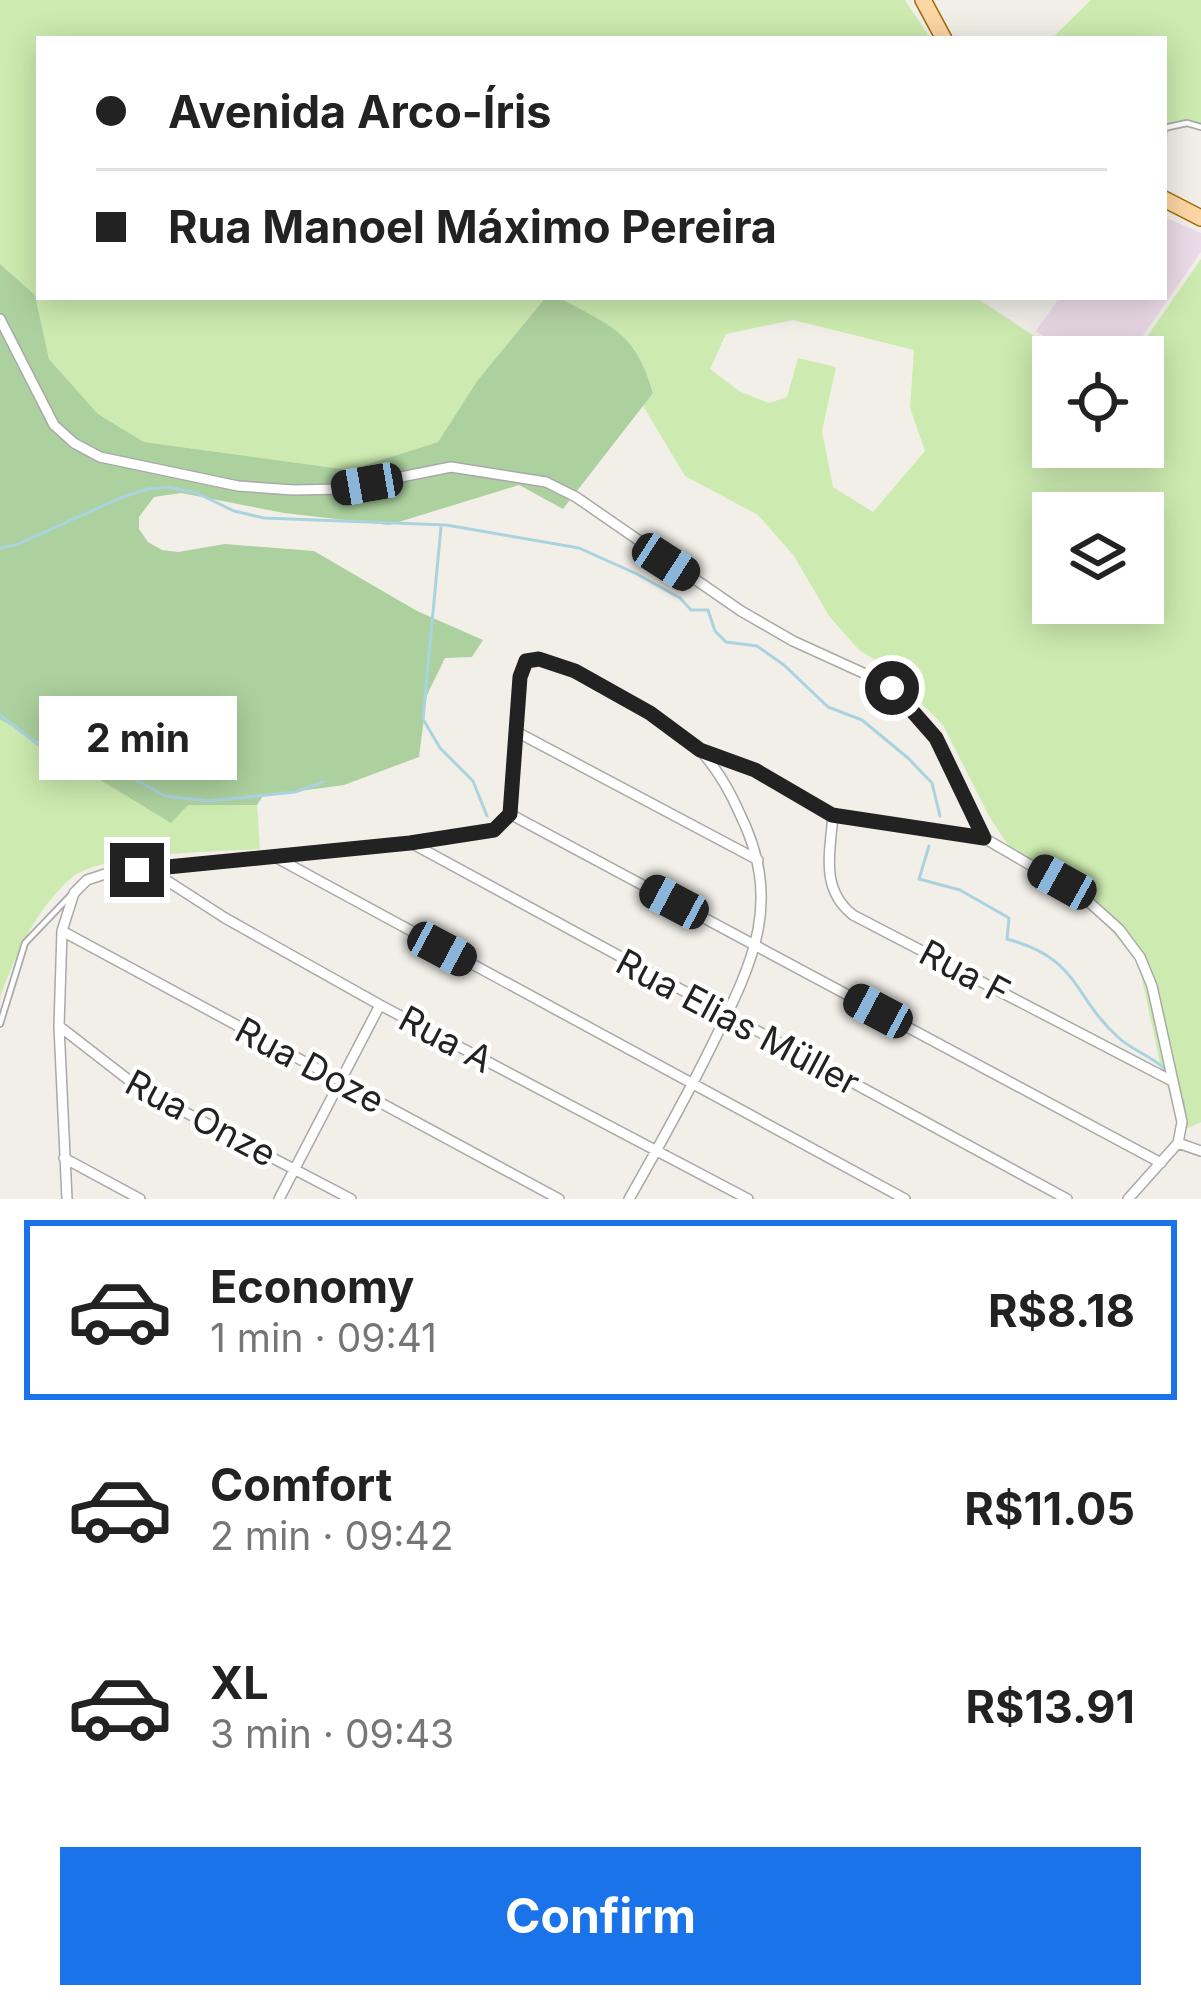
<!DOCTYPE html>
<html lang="en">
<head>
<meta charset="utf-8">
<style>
	:root { --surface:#fff; --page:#f2f2f2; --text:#222; --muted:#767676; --line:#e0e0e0; --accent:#1a73e8 }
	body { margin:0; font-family:Inter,sans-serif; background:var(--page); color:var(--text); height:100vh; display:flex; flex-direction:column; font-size:45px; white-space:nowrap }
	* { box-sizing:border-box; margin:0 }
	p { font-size:39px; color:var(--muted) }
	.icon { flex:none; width:66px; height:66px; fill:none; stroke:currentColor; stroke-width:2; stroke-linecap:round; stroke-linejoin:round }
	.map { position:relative; height:1199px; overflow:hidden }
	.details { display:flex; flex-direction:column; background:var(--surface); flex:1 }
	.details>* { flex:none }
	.banner { position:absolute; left:36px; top:36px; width:1131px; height:264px; border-radius:0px; box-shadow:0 6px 30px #0003; display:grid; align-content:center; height:264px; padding:0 60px; background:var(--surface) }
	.tools { position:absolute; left:1032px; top:336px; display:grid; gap:24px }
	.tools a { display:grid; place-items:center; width:132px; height:132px; border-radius:0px; background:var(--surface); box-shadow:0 6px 30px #0003; font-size:60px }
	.end { position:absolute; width:54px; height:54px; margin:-27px; border:15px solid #222; background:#fff; box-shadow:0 0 0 6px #fff }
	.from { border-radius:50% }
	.bubble { position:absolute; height:84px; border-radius:0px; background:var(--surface); box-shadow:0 6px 30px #0003; font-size:39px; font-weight:700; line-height:84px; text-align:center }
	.car { position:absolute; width:36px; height:72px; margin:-36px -18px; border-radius:15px; box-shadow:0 0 9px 3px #0007; background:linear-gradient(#222 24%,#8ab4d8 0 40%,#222 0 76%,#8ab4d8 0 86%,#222 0) }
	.banner b { display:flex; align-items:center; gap:42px; height:114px; font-size:45px }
	.banner b+b { border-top:3px solid var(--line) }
	.banner i { width:30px; height:30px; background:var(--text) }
	ul { padding:21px 0 0; list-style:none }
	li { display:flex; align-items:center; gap:36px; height:180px; margin:0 24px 18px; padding:0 36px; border:6px solid transparent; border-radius:0px }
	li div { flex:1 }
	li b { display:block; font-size:45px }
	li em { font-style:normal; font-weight:700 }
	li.current { border-color:var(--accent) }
	li>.icon { width:108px; height:108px; stroke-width:1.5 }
	.button { display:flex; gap:24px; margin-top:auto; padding:24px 60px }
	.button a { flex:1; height:138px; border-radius:0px; background:var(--accent); color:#fff; font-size:48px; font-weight:700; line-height:138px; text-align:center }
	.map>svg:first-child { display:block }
	.industrial { fill:#ebdbe8 }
	.grass { fill:#cdebb0; fill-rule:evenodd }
	.forest { fill:#add19e }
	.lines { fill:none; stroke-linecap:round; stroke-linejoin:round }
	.stream { stroke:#aad3df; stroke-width:3 }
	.lane-casing { stroke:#a9a9a9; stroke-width:8 }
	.street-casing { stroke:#a9a9a9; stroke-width:12 }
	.primary-casing { stroke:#a06b00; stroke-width:18 }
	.lane { stroke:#fff; stroke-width:4.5 }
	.street { stroke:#fff; stroke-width:9 }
	.primary { stroke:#fcd6a4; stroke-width:15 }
	.route { stroke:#222; stroke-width:15 }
	.labels { text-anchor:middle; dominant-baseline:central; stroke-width:9; stroke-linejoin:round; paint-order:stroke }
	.street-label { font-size:36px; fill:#222; stroke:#fff }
</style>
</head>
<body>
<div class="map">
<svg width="1201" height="1199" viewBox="0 0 1201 1199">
	<rect width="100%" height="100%" fill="#f2efe9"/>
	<path class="industrial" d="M1164 217 1201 233V252L1128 357H1074L1036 331 1060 297H1164Z"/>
	<path class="grass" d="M0 0H905L931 39H39V297H546L477 381 438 442 349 470 144 442 98 414 49 359 35 295 0 264Z
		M1091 0H1201V130L1169 124 1164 164V39H1051Z
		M1201 259V1122L1182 1131 1161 1068 1139 965 1088 902 1015 856 989 816 943 725 882 664 859 650 829 616 794 556 758 515 685 476 643 406 653 392C636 331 609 326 558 297H975L1066 357H1053V447H1143V357H1133ZM793 320 914 350 910 408 925 451 873 512 833 487 822 431 836 367 798 358 787 397 769 403 739 391 710 369 726 334ZM1053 513H1143V603H1053Z
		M0 719 187 805H257L260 849C217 852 100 852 70 879 35 911 15 955 0 998Z"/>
	<path class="forest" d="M0 264 35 295 49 359 98 414 144 442 349 470 438 442 477 381 546 297H558C610 326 636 331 653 393L563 509 519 485 389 525 284 513 181 493 154 497 139 517V529L148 542 162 550 178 552 225 544 314 551 417 611 483 640 472 657 445 658 427 695 419 757 344 785 263 796 257 805H188L171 823 0 719Z"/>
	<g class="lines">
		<path class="stream" d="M441 527 423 719 440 748 473 781 487 816
			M0 548 16 545 120 498 148 489 168 487 197 493 234 511 264 518 446 525 579 548 637 574 680 598 691 610H708L715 631 726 642 757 646 784 665 828 707 862 720 908 758 932 783 940 816
			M0 715 45 750 65 760 128 775 165 796 210 801 295 792 323 782
			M929 846 919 879 960 890 1009 918 1007 939C1081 959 1071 995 1119 1038 1133 1051 1152 1056 1166 1070
			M1183 1100 1185 1123"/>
		<defs>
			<path id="lane" d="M1164 128 1187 123 1201 127
				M0 1024 25 943 70 896"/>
			<path id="street" d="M0 319 54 425 74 443 100 457 238 486 294 490 341 489 451 467 546 482 576 497 741 611 793 641 883 682 936 738 984 838 1080 894 1119 929 1140 957 1152 986 1182 1122 1178 1143 1128 1199
				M515 731 758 860
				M510 814 1161 1163
				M833 815C830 853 820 889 853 915L1172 1081
				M413 844 1067 1199
				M277 858 905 1199
				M149 869 225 918 380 1005 748 1199
				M62 931 559 1199
				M59 1026 139 1088 351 1199
				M1178 1143 1201 1151
				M64 1158 140 1199
				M67 1199 59 1026 62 931 74 893 87 880 105 874 410 843 493 830 510 814 520 677 527 661 539 659 575 671 650 713 700 750 755 770 833 815 983 838
				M279 1199 380 1005
				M629 1199C658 1148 686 1098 712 1045 753 962 784 902 739 812 729 789 717 769 700 750"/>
			<path id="primary" d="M923 0 944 39
				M1164 199 1201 218"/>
		</defs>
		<use href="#lane" class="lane-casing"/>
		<use href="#street" class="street-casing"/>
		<use href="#primary" class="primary-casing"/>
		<use href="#lane" class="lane"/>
		<use href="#street" class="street"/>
		<use href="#primary" class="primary"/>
	</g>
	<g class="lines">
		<path class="route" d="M137 870 410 843 494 830 510 814 520 677 526 661 539 659 575 671 650 713 700 750 755 770 832 815 984 838 936 738 892 688"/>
	</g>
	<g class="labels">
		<g class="street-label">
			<text transform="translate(965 972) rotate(28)">Rua F</text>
			<text transform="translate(738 1022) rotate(28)">Rua Elias Müller</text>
			<text transform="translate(446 1039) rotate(28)">Rua A</text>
			<text transform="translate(310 1065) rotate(28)">Rua Doze</text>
			<text transform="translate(201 1118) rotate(28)">Rua Onze</text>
		</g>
	</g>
</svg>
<div class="tools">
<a><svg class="icon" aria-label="locate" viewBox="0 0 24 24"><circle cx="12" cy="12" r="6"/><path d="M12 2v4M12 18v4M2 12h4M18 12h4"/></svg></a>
<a><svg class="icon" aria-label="layers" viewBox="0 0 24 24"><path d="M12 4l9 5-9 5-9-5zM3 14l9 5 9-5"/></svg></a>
</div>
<i class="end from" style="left:892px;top:688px"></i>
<i class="end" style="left:137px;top:870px"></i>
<div class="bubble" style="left:39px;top:696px;width:198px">2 min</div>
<i class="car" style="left:367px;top:484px;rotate:260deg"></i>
<i class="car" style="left:666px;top:562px;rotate:123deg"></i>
<i class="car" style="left:1062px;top:882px;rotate:299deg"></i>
<i class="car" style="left:674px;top:902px;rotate:298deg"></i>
<i class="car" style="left:442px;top:949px;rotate:118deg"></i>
<i class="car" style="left:878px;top:1011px;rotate:298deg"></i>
<div class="banner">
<b><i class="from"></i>Avenida Arco-Íris</b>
<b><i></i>Rua Manoel Máximo Pereira</b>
</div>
</div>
<section class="details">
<ul>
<li class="current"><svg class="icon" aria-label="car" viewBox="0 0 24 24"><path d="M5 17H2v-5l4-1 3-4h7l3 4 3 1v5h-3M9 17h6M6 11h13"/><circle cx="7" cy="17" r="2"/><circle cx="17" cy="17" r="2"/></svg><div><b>Economy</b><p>1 min · 09:41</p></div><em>R$8.18</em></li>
<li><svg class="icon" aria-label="car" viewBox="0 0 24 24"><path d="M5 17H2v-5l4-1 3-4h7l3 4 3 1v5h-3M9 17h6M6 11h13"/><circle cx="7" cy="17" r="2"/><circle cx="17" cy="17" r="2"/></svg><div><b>Comfort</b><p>2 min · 09:42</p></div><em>R$11.05</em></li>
<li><svg class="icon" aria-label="car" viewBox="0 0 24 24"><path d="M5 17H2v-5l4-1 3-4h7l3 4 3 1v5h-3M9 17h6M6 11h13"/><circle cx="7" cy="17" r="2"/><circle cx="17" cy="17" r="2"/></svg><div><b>XL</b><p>3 min · 09:43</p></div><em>R$13.91</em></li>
</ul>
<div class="button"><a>Confirm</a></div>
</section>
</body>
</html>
